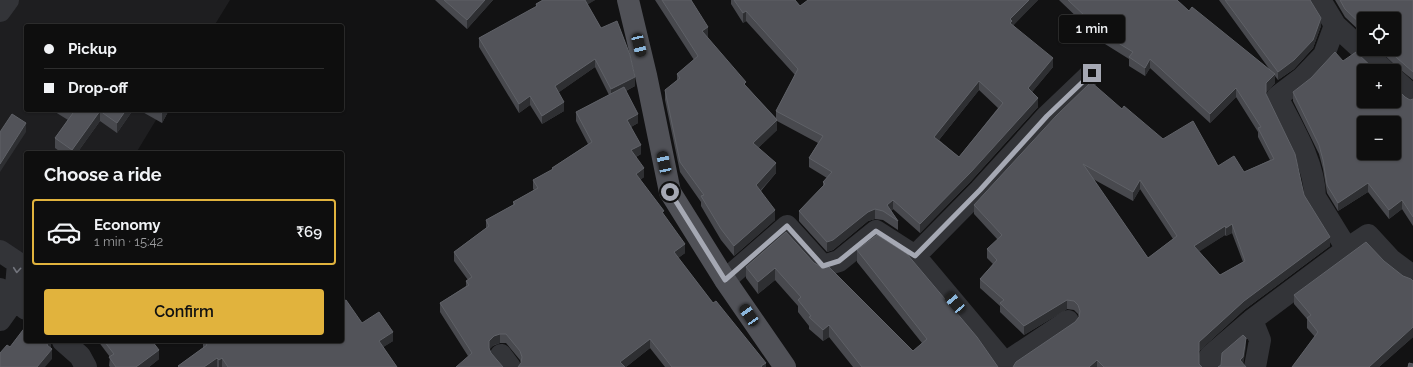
<!DOCTYPE html>
<html lang="en">
<head>
<meta charset="utf-8">
<style>
	:root { --surface:#0e0e0e; --page:#1c1c1c; --text:#f1f3f6; --muted:#9b9c9e; --line:#2e2e2e; --accent:#e1b33d }
	body { margin:0; font-family:Raleway,sans-serif; background:var(--page); color:var(--text); height:100vh; display:flex; flex-direction:column; font-size:15px; white-space:nowrap }
	* { box-sizing:border-box; margin:0 }
	p { font-size:13px; color:var(--muted) }
	.icon { flex:none; width:22px; height:22px; fill:none; stroke:currentColor; stroke-width:2; stroke-linecap:round; stroke-linejoin:round }
	.map { position:relative; flex:1; overflow:hidden }
	.drawer { position:absolute; left:24px; top:151px; width:320px; height:192px; display:flex; flex-direction:column; background:var(--surface); border-radius:4px; box-shadow:0 1px 3px #0004,0 0 0 1px var(--line) }
	.drawer>* { flex:none }
	.hud { position:absolute; left:24px; top:24px; width:320px; height:88px; border-radius:4px; box-shadow:0 1px 3px #0004,0 0 0 1px var(--line); display:grid; align-content:center; height:88px; padding:0 20px; background:var(--surface) }
	.controls { position:absolute; left:1357px; top:12px; display:grid; gap:8px }
	.controls a { display:grid; place-items:center; width:44px; height:44px; border-radius:4px; background:var(--surface); box-shadow:0 1px 3px #0004,0 0 0 1px var(--line); font-size:20px }
	.end { position:absolute; width:18px; height:18px; margin:-9px; border:5px solid #a5a8b3; background:#111; box-shadow:0 0 0 2px #111 }
	.from { border-radius:50% }
	.bubble { position:absolute; height:28px; border-radius:4px; background:var(--surface); box-shadow:0 1px 3px #0004,0 0 0 1px var(--line); font-size:13px; font-weight:600; line-height:28px; text-align:center }
	.car { position:absolute; width:12px; height:24px; margin:-12px -6px; border-radius:5px; box-shadow:0 0 3px 1px #0007; background:linear-gradient(#222 24%,#8ab4d8 0 40%,#222 0 76%,#8ab4d8 0 86%,#222 0) }
	.hud b { display:flex; align-items:center; gap:14px; height:38px; font-size:15px }
	.hud b+b { border-top:1px solid var(--line) }
	.hud i { width:10px; height:10px; background:var(--text) }
	ul { padding:0; list-style:none }
	li { display:flex; align-items:center; gap:12px; height:66px; margin:0 8px 6px; padding:0 12px; border:2px solid transparent; border-radius:4px }
	li div { flex:1 }
	li b { display:block; font-size:15px }
	li em { font-style:normal; font-weight:600 }
	li.active { border-color:var(--accent) }
	li>.icon { width:36px; height:36px; stroke-width:1.5 }
	h2 { padding:0 20px; font-size:18px; line-height:48px }
	.button { display:flex; gap:8px; margin-top:auto; padding:8px 20px }
	.button a { flex:1; height:46px; border-radius:4px; background:var(--accent); color:#111; font-size:16px; font-weight:600; line-height:46px; text-align:center }
	.map>svg:first-child { display:block }
	.built { fill:#1e1e20 }
	.lines { fill:none; stroke-linecap:round; stroke-linejoin:round }
	.minor { stroke:#333438; stroke-width:22 }
	.major { stroke:#505157; stroke-width:22 }
	.wall { fill:#48494e; fill-rule:evenodd }
	.shaded-wall { fill:#2e2f32 }
	.building { fill:#525359; stroke:#5f6167; fill-rule:evenodd }
	.oneway { stroke:#72747c }
	.route { stroke:#a5a8b3; stroke-width:5 }
</style>
</head>
<body>
<div class="map">
<svg width="1413" height="367" viewBox="0 0 1413 367">
	<rect width="100%" height="100%" fill="#121213"/>
	<path class="built" d="M0 0H230L214 26H26V110H162L136 153H26V274L0 259Z"/>
	<g class="lines">
		<path class="minor" d="M1320 0 1335 25 1385 71
			M0 11 8 0
			M1394 79 1413 96
			M1347 249 1368 235 1391 260 1413 276
			M0 251 18 263 15 299 0 289
			M915 256 980 190 1047 116 1092 73
			M725 280 787 226 823 266 839 261 876 231 915 256 1005 363
			M0 320 15 299 26 309
			M1252 320 1260 340 1255 367
			M63 341 80 356 86 367
			M501 355 510 367
			M1004 367 1005 363 1068 321
			M1210 367V356L1252 320 1347 249 1315 197C1315 164 1292 126 1277 97L1302 78 1324 55 1335 25"/>
		<path class="major" d="M628 0 646 75 670 192 725 280 785 367"/>
	</g>
	<path class="wall" d="M435 0H493L467 29Z
		M543 0H595L587 4 635 86 626 91 638 123 631 127 641 154 636 157 644 177 640 180 664 215 685 253 678 258 713 303 766 367H665L650 348 626 367H518L521 363 520 360 506 343H500L468 356 440 312V303L466 286V281L468 280 454 261V252L486 228V220L513 205V202L534 190 533 189V180L552 170V168L588 144 576 121V112L609 95 595 67 559 92 564 111 542 124 530 105 519 113 479 47V38L536 7V4Z
		M655 0H691L708 37H707L746 86 776 118V111L795 75 746 21 743 23 731 4V0H795L800 6 808 0H1038L1013 25 1053 67 1032 92 1038 107 971 181 920 233 893 209 891 211 898 221V230L883 220 875 219 868 221 833 250 827 252 799 221V211L823 186V182L827 178 809 167V158L818 143 777 121V130L758 148 776 173 761 191 775 220 734 256 721 240 701 206V202L680 172 665 100V90L677 81V74L694 60ZM979 90 998 108 959 157 939 140Z
		M1059 0H1177L1189 11 1270 70 1219 0H1310L1321 26 1313 48 1294 69 1278 80 1275 76V83L1266 92V94L1304 195 1330 246 1244 310 1199 351V364L1202 367H1013L1075 322 1079 317 1078 314 1074 310 1067 309 1024 335 1000 312V306L980 288V279L993 264 987 258V249L998 240 974 214V205L1122 109 1163 139 1218 166 1244 172 1270 160 1258 137V132L1236 97 1210 123 1150 68 1145 76 1129 66V59L1105 44ZM1093 179 1133 201 1140 189 1173 239 1148 258ZM1232 233 1243 262 1220 275 1199 251 1225 235 1226 236Z
		M1335 0H1413V80L1397 67 1378 49H1394L1364 19V35L1345 17Z
		M1343 61 1405 97 1410 100 1413 99V226L1402 209 1389 219 1368 192 1338 211 1327 193 1323 169 1319 154 1293 101V92Z
		M52 110H133L117 133 100 121 77 153H62L55 148V138L68 120Z
		M139 110H169L162 123Z
		M857 250 998 367H853L829 337 823 341 809 329V326L798 312V306L775 280 758 294 746 278V267L814 263 913 351 922 343 857 262Z
		M1294 295 1413 337 1379 367H1292L1315 337 1307 328V319L1294 304Z
		M362 323 393 341 383 347 397 367H178V366L203 348V341H342Z
		M98 341H152L159 359 149 367H110L109 366 110 357Z"/>
	<path class="shaded-wall" d="M485 0H493L467 29V20Z
		M584 0H595L584 7Z
		M1029 0H1038L1012 27 1010 32V19Z
		M746 11V21L743 23V13Z
		M1321 18V26L1313 48 1294 69 1278 80V72Z
		M708 27V37L702 41V31Z
		M1053 58V67L1028 97V88Z
		M595 59V67L555 95V86Z
		M1150 59V68L1145 76V68Z
		M1275 74V83L1266 92V83Z
		M635 77V86L611 98V89Z
		M979 81V90L934 146V137Z
		M1236 88V97L1210 123V114Z
		M530 96V105L519 113V104Z
		M1038 98V107L971 181 920 233V224Z
		M564 102V111L542 124V116Z
		M126 110H133L117 133V123Z
		M164 110H169L162 123V113Z
		M100 111V121L77 153H72V150Z
		M638 114V123L627 129V120Z
		M777 120V130L753 153V143Z
		M26 123V132L0 172V164Z
		M641 145V154L631 159V150Z
		M776 163V173L756 195V185Z
		M644 168V177L636 183V174Z
		M1140 180V189L1133 201V192Z
		M1368 183V192L1338 211V203Z
		M893 200V209L887 214V205Z
		M1402 200V209L1389 219V210Z
		M875 209V219L868 221 833 250 827 252V242L868 212Z
		M775 210V220L734 256V246Z
		M1232 224V233L1226 236V228Z
		M1225 226V235L1194 255V246Z
		M1330 237V246L1244 310 1199 351V342L1244 301Z
		M685 244V253L674 261V252Z
		M775 268V280L758 294V282Z
		M1067 300V309L1024 335V326Z
		M829 325V337L823 341V330Z
		M1413 327V337L1379 367H1369Z
		M393 332V341L379 350V341Z
		M500 334V343L494 345 489 350V341L494 336Z
		M1246 338V347L1243 366 1240 360Z
		M650 339V348L626 367H620V362Z
		M49 341H51V348L47 345Z
		M52 349V359L45 367H37Z
		M159 350V359L149 367H136Z
		M217 358V367H204Z
		M222 358V367H219V360Z
		M1097 360V367H1089Z
		M766 363V367H761V366Z"/>
	<path class="building" d="M444 0H485L467 20Z
		M543 0H585L601 28 617 21 630 55 635 77 611 89 595 59 555 86 564 102 542 116 530 96 519 104 479 38 537 6 536 4Z
		M662 0H691L708 27 702 31 746 82 744 84 777 120 753 143 776 163 756 185 775 210 734 246 721 229 701 196 704 195 680 162 665 90 680 78 677 74 698 56Z
		M734 0H795L800 6 808 0H1029L1010 19 1012 21 1010 23 1053 58 1028 88 1038 98 971 172 920 224 893 200 887 205 898 221 883 211 875 209 868 212 833 240 827 242 799 211 825 184 823 182 832 172 809 158 823 136 776 111 798 69 746 11 743 13ZM979 81 1003 103 959 157 934 137Z
		M1068 0H1177L1189 11 1192 7 1275 74 1266 83V94L1295 154 1304 195 1330 237 1244 301 1199 342V364L1202 367H1104L1097 360 1089 367H1013L1016 362 1075 322 1079 317 1080 311 1078 305 1074 301 1067 300 1024 326 1000 303 1004 300 980 279 997 260 987 249 1002 235 974 205 1056 116 1091 82 1122 109 1124 106 1163 139 1193 121 1218 166 1234 156 1244 172 1274 159 1258 128 1261 127 1236 88 1210 114 1150 59 1145 68 1129 57 1133 52 1105 35ZM1083 164 1133 192 1140 180 1177 236 1148 258ZM1232 224 1245 261 1220 275 1194 246 1225 226 1226 228Z
		M1225 0H1310L1321 18 1313 40 1294 60 1278 72Z
		M1340 0H1413V72L1397 58 1387 49H1394V19H1364V27L1345 9Z
		M1335 52 1343 61 1356 52 1376 71H1364V101H1394V86L1405 97 1410 100 1413 99V217L1402 200 1389 210 1368 183 1338 203 1327 185 1323 160 1319 145 1293 92 1311 78ZM1364 123H1394V153H1364Z
		M624 87 638 114 627 120 641 145 631 150 644 168 636 174 664 211 662 212 685 244 674 252 713 303 716 301 766 363 761 366 762 367H672L650 339 620 362 625 367H518L521 363 522 357 520 351 506 334H500L494 336 489 341V348L491 353 503 367H456L472 353 440 303 469 285 466 281 472 277 454 252 489 226 486 220 515 204 513 202 538 188 533 180 553 169 552 168 592 142 576 112Z
		M69 110H126L117 123 100 111 72 150 55 138 73 113Z
		M156 110H164L162 113Z
		M12 114 26 123 0 164V132Z
		M786 232 814 263 820 266H828L913 351 927 339 857 250 877 235 907 254 977 337 998 367H862L829 325 823 330 809 317 811 316 798 300 801 297 775 268 758 282 746 267Z
		M1366 242 1384 261 1403 276 1411 279 1413 281V327L1369 367H1292L1318 332 1307 318 1311 315 1294 295Z
		M342 297 344 301 346 300 362 323 379 312 393 332 379 341 397 367H228L222 358 219 360 217 358 204 367H179L178 366 207 345 204 341H342Z
		M26 326V341H49L47 345 52 349 37 367H0V353L7 345 10 347Z
		M1243 335 1246 338 1243 357 1240 360 1246 367H1218L1221 365 1222 353Z
		M104 341H152L159 350 136 367H116L109 357 114 354Z
		M1409 363 1413 364V367H1408Z"/>
	<defs><path id="oneway-chevron" d="M-2-3.5L2.5 0L-2 3.5" fill="none" stroke-width="1.6" stroke-linecap="round" stroke-linejoin="round"/></defs>
	<use class="oneway" href="#oneway-chevron" transform="translate(17 270) rotate(95)"/>
	<g class="lines">
		<path class="route" d="M670 192 725 280 787 226 823 266 839 261 876 231 915 256 980 190 1047 116 1092 73"/>
	</g>
</svg>
<div class="controls">
<a><svg class="icon" aria-label="locate" viewBox="0 0 24 24"><circle cx="12" cy="12" r="6"/><path d="M12 2v4M12 18v4M2 12h4M18 12h4"/></svg></a>
<a>+</a>
<a>−</a>
</div>
<i class="end from" style="left:670px;top:192px"></i>
<i class="end" style="left:1092px;top:73px"></i>
<div class="bubble" style="left:1059px;top:15px;width:66px">1 min</div>
<i class="car" style="left:639px;top:45px;rotate:167deg"></i>
<i class="car" style="left:664px;top:163px;rotate:348deg"></i>
<i class="car" style="left:955px;top:303px;rotate:320deg"></i>
<i class="car" style="left:749px;top:315px;rotate:326deg"></i>
<div class="hud">
<b><i class="from"></i>Pickup</b>
<b><i></i>Drop-off</b>
</div>
<section class="drawer">
<h2>Choose a ride</h2>
<ul>
<li class="active"><svg class="icon" aria-label="car" viewBox="0 0 24 24"><path d="M5 17H2v-5l4-1 3-4h7l3 4 3 1v5h-3M9 17h6M6 11h13"/><circle cx="7" cy="17" r="2"/><circle cx="17" cy="17" r="2"/></svg><div><b>Economy</b><p>1 min · 15:42</p></div><em>₹69</em></li>
</ul>
<div class="button"><a>Confirm</a></div>
</section>
</div>
</body>
</html>
